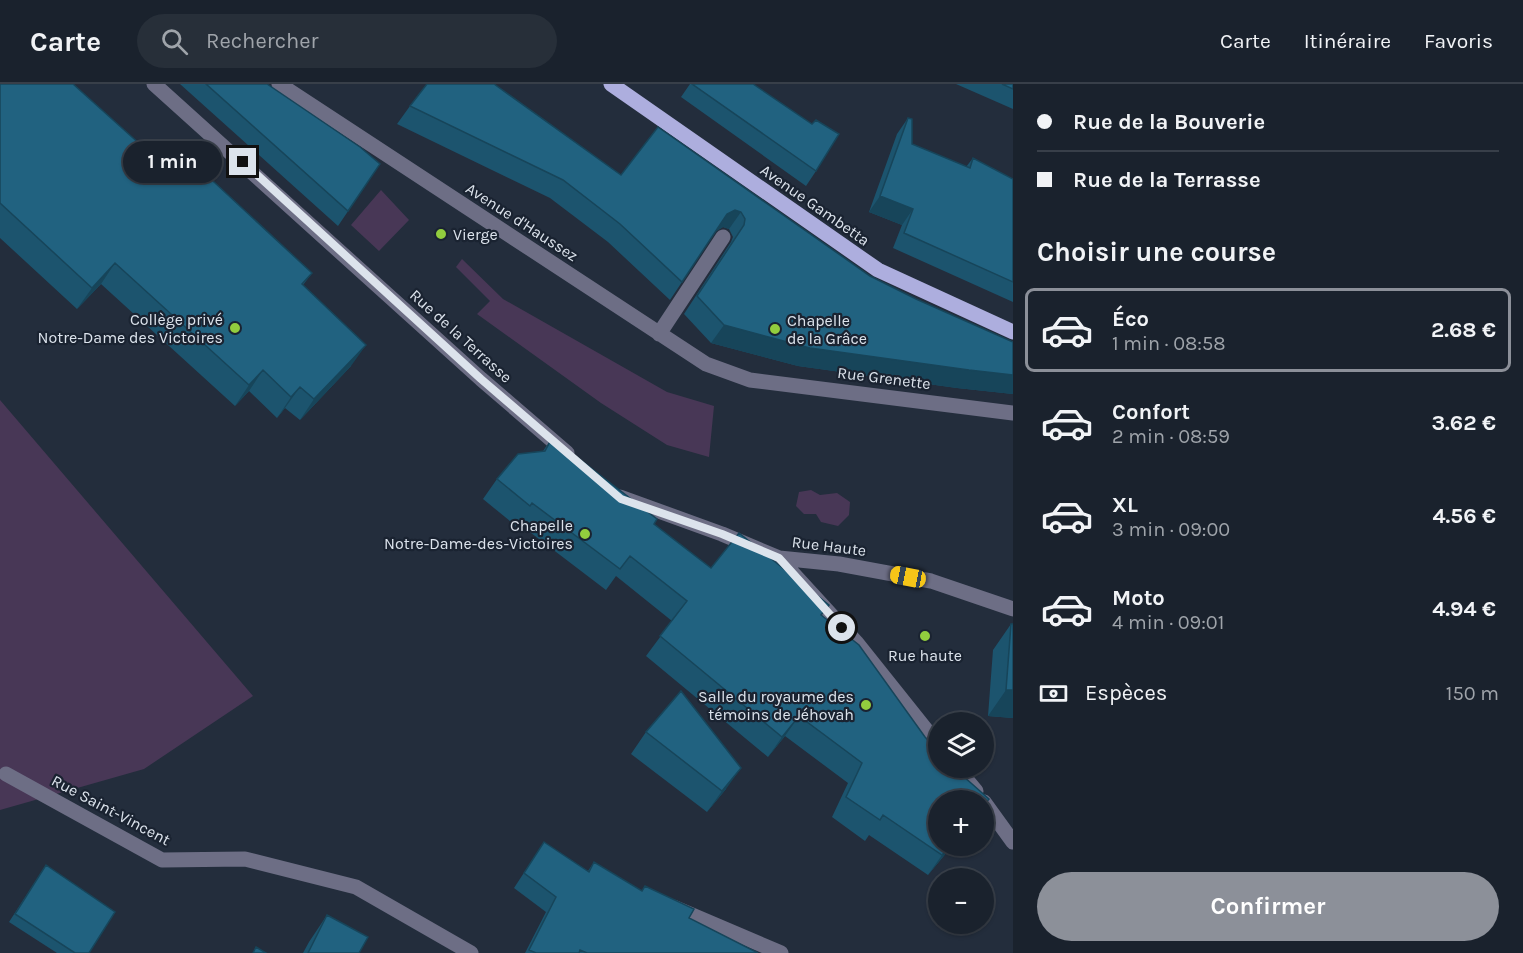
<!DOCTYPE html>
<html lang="fr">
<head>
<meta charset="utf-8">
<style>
	:root { --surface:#1a222d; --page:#272f39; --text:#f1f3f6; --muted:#9fa4aa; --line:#383f49; --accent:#8c9099 }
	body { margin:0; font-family:Karla,sans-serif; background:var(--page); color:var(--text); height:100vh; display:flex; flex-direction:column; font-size:22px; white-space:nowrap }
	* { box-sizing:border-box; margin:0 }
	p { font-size:20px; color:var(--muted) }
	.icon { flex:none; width:33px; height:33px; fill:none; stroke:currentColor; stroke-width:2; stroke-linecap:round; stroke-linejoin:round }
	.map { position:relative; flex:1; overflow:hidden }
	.drawer { display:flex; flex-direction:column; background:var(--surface); width:510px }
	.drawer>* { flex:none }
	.top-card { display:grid; align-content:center; height:132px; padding:0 24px; background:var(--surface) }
	.controls { position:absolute; left:928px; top:628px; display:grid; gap:12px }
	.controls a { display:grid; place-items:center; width:66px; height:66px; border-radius:50%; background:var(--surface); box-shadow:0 2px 4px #0004,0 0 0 2px var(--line); font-size:30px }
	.end { position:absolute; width:27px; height:27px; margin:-14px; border:8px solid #dce3ec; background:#111; box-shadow:0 0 0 3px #111 }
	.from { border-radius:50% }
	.bubble { position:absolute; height:42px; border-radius:21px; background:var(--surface); box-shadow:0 2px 4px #0004,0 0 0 2px var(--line); font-size:20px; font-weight:700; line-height:42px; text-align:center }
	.car { position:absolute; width:18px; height:36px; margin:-18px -9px; border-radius:8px; box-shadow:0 0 4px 2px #0007; background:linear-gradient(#f5c518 24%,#345 0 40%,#f5c518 0 76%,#345 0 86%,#f5c518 0) }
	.top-card b { display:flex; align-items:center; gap:21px; height:57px; font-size:22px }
	.top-card b+b { border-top:2px solid var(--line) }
	.top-card i { width:15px; height:15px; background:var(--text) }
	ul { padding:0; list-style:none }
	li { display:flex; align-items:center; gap:18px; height:84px; margin:0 12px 9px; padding:0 12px; border:3px solid transparent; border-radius:9px }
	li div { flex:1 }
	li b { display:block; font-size:22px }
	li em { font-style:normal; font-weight:700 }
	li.on { border-color:var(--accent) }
	li>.icon { width:54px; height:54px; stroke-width:1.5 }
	h2 { padding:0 24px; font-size:27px; line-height:72px }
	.pay { display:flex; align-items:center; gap:15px; height:66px; padding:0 24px; font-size:22px }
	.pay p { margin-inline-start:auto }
	.primary-button { display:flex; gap:12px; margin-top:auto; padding:12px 24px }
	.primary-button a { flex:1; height:69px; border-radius:36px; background:var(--accent); color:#fff; font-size:24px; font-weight:700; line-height:69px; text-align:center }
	header { display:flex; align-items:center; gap:36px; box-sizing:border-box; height:84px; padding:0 30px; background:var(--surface); border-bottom:2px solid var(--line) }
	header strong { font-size:28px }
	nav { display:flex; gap:33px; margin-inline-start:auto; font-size:21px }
	.search { width:420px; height:54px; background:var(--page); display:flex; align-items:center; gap:15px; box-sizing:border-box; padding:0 21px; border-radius:33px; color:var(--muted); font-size:22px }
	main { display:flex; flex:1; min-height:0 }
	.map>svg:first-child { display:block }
	.green { fill:#483756 }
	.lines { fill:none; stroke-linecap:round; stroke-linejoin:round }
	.minor { stroke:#6d6e85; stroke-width:15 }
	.major { stroke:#adaede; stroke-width:15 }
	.wall { fill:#1c546e }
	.shaded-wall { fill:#17455a }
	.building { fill:#216280; stroke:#17455a; stroke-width:1.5 }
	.route { stroke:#dce3ec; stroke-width:8 }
	.poi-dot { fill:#92cd3e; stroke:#1a2331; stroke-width:2 }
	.labels { text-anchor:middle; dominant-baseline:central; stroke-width:4.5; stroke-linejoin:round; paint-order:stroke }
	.street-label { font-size:16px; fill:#dce3ec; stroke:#1a2331 }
	.poi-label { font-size:16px; fill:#dce3ec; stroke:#1a2331; text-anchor:end }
</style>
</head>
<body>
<header>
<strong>Carte</strong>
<div class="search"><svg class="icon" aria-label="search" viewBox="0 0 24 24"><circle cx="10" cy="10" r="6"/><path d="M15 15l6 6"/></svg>Rechercher</div>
<nav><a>Carte</a><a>Itinéraire</a><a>Favoris</a></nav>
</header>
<main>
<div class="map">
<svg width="1013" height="869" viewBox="0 0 1013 869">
	<rect width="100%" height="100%" fill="#232d3c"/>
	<path class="green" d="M381 106 409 136 379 167 351 141Z
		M462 175 503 215 667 308 714 322 709 373 667 361 601 319 477 230 490 217 456 183Z
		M0 316 253 612 144 685 0 726Z
		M811 406 820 411 837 409 850 418 849 431 838 442 821 438 816 430H804L796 422 799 408Z"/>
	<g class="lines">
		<path class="minor" d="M154 0 481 295 567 369
			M279 0 706 280 750 296 1013 329
			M659 250 723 153
			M620 413 722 450 779 474 839 480 931 497 1013 525
			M779 474 856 558 939 662
			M957 684 976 707
			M6 690 162 776 245 775 356 803 471 869
			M984 718 1013 758
			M673 823 781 869"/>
		<path class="major" d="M611 0 878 186 1013 248"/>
	</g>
	<path class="wall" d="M0 0 162 80 192 94 312 189 303 201 351 282 300 336 285 324 277 334 249 307 235 322 101 200 77 225 0 154Z
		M180 0H267L380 80 338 142Z
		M690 0H753L816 87 806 102 681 13Z
		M956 0H1013V25Z
		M410 22 621 91 658 43 870 192 916 215 1013 258V310L957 304 798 282 711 259 684 230 731 158 733 153 729 145 723 143 716 147 670 216 608 158 550 114 397 40Z
		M908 34 912 60 966 83 973 74 1013 95V218L893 164 902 141 869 128 897 50Z
		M552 354 654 440 711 484 822 531 939 762H952L928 791 869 751 865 757 832 733 848 699 785 652 768 673 646 572 672 537 616 492 606 506 518 439 516 442 483 415 497 395 543 367Z
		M1011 540 1013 634 988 632 993 566Z
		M646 648 726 705 707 728 631 670Z
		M544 758 588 787 594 778 641 807 689 834 758 869H525L546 828 514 804Z
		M46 781 89 869H57L9 838Z
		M327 831 359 869H303L309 858Z"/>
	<path class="shaded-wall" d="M880 112 913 125 902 141 869 128Z
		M735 126 741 128 729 145 723 143 715 148 727 130Z
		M115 179 101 200 77 225 92 204Z
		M724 241 1013 291V310L957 304 798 282 711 259Z
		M366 261 351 282 300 336 314 315Z
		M263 286 249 307 235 322 249 301Z
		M300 303 285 324 277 334 291 313Z
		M1006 606H1013V634L988 632Z
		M799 632 785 652 768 673 782 653Z
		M741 684 726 705 707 728 722 707Z
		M950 762H952L928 791 942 771Z"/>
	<path class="building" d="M0 0H73L162 80 169 73 192 94 200 85 312 189 302 200 366 261 314 315 300 303 291 313 263 286 249 301 115 179 92 204 0 119Z
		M206 0H267L360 63 380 80 348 127Z
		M427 0H494L621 91 658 43 870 192 916 215 1013 258V291L969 286 810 264 724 241 697 212 744 141 745 135 741 128 735 126 727 130 682 198 620 140 563 96 410 22Z
		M692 0H753L812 40 816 36 839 50 816 87Z
		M1002 0H1013V5Z
		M908 34 912 35V60L970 84 973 74 1013 95V198L904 149 913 125 880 112Z
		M552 354 657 435 654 440 711 484 739 449 829 521 821 531 859 561 925 653 939 668V684H954L989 715 984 721V717H939V762H950L942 771 883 731 880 736 846 713 862 679 799 632 782 653 660 552 687 517 630 472 620 485 532 419 530 422 497 395 518 370 545 367Z
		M1011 540H1013V606H1006Z
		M681 607 741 684 722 707 646 648Z
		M544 758 589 788 594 778 642 807 645 802 694 825 689 834 758 869H587L580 866 579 869H536L529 866 556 813 524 789Z
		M46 781 115 828 89 869H75L15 830Z
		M327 831 368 853 359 869H308Z
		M256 863 266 869H253Z"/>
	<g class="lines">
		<path class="route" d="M243 78 481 295 621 415 722 450 779 474 842 544"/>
	</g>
	<g class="poi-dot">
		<circle cx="441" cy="150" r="6"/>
		<circle cx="235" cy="244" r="6"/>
		<circle cx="775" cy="245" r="6"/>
		<circle cx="585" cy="450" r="6"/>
		<circle cx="925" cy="552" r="6"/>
		<circle cx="866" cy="621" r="6"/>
	</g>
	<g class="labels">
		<g class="street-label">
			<text transform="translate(815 121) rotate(35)">Avenue Gambetta</text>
			<text transform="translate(522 138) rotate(33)">Avenue d'Haussez</text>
			<text transform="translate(461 252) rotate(42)">Rue de la Terrasse</text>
			<text transform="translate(884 294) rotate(7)">Rue Grenette</text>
			<text transform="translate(829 462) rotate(7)">Rue Haute</text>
			<text transform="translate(111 726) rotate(28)">Rue Saint-Vincent</text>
		</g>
		<g class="poi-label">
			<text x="453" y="150" text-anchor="start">Vierge</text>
			<text x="223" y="235">Collège privé<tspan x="223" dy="18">Notre-Dame des Victoires</tspan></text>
			<text x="787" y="236" text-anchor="start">Chapelle<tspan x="787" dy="18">de la Grâce</tspan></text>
			<text x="573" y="441">Chapelle<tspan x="573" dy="18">Notre-Dame-des-Victoires</tspan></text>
			<text x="925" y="571" text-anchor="middle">Rue haute</text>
			<text x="854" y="612">Salle du royaume des<tspan x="854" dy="18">témoins de Jéhovah</tspan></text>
		</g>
	</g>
</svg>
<div class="controls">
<a><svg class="icon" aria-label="layers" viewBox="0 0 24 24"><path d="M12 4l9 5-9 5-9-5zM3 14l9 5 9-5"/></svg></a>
<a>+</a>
<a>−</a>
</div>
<i class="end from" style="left:842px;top:544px"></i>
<i class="end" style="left:243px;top:78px"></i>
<div class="bubble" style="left:123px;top:57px;width:99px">1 min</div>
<i class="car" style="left:908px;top:493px;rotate:281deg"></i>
</div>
<section class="drawer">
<div class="top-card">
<b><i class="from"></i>Rue de la Bouverie</b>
<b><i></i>Rue de la Terrasse</b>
</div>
<h2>Choisir une course</h2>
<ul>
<li class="on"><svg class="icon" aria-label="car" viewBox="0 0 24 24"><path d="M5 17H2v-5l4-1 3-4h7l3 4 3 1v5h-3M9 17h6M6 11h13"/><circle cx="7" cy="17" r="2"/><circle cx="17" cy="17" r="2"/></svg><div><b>Éco</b><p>1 min · 08:58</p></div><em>2.68 €</em></li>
<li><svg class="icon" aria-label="car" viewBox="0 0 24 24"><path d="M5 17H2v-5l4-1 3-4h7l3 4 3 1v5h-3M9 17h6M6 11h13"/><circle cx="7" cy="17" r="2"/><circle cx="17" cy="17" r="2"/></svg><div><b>Confort</b><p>2 min · 08:59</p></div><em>3.62 €</em></li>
<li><svg class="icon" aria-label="car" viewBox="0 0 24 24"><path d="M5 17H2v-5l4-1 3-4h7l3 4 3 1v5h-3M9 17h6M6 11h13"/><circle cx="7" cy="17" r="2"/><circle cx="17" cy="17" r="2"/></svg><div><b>XL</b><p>3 min · 09:00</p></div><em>4.56 €</em></li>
<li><svg class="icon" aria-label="car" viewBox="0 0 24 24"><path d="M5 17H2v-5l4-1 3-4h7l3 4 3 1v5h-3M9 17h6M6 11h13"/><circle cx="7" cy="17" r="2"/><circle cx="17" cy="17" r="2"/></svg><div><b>Moto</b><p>4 min · 09:01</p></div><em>4.94 €</em></li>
</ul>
<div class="pay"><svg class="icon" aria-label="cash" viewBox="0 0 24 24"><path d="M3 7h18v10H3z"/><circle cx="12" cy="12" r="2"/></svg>Espèces<p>150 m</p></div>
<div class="primary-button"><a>Confirmer</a></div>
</section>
</main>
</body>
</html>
